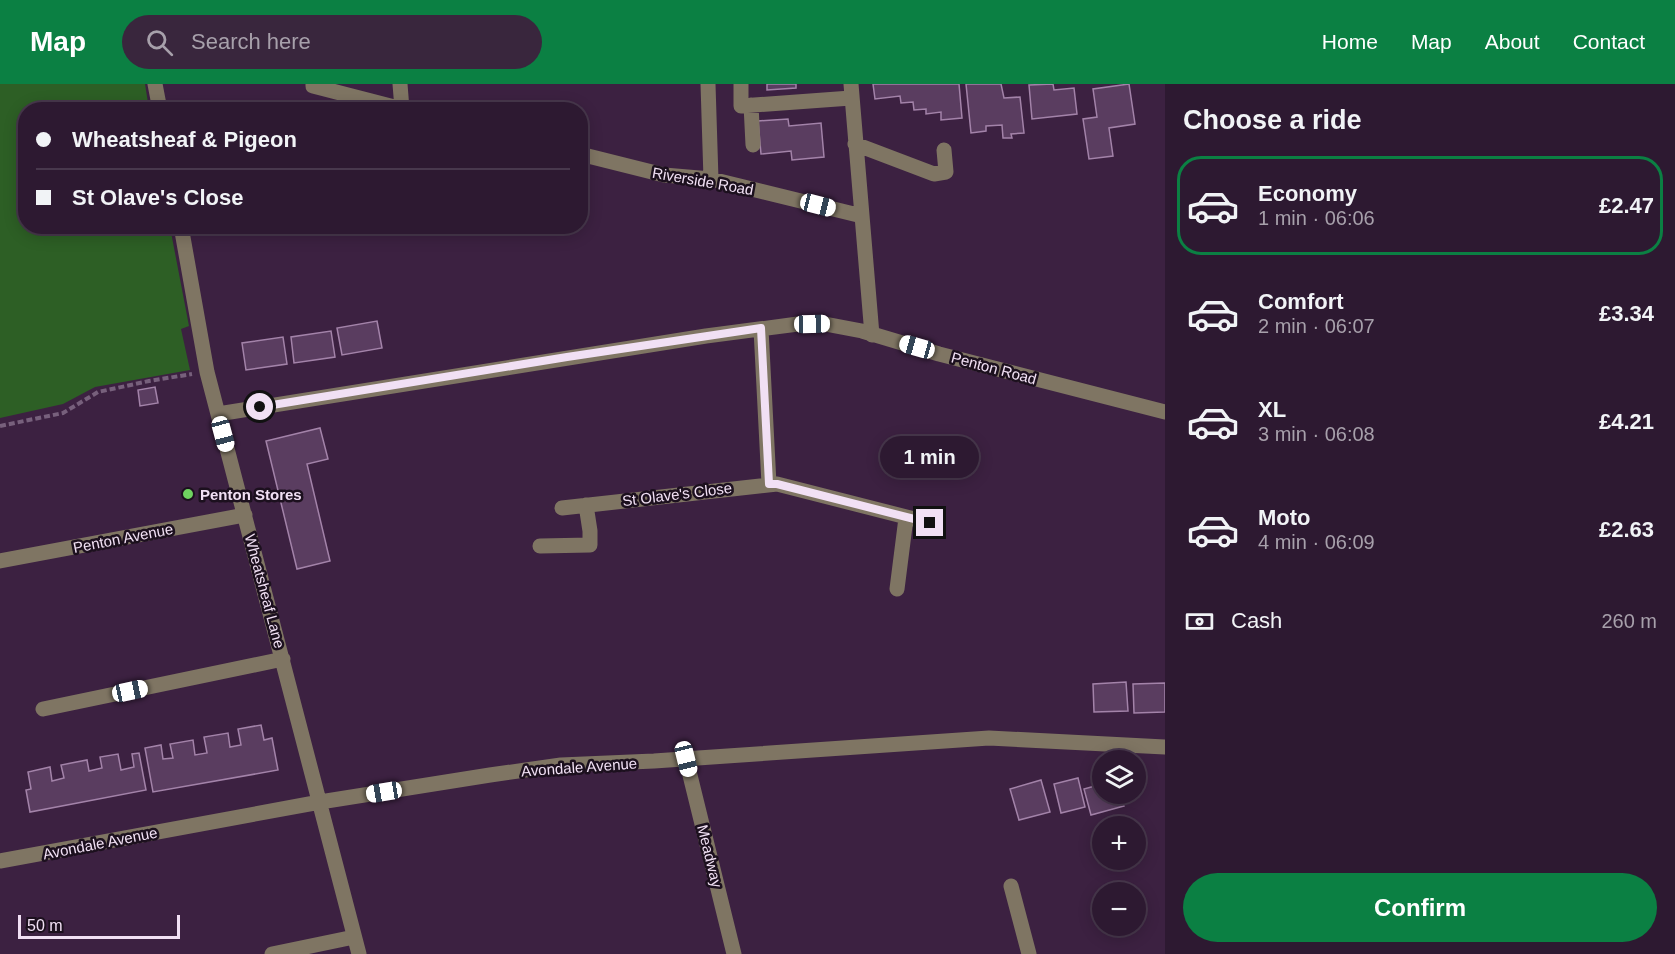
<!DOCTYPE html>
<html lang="en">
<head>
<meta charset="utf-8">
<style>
	:root { --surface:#2d1931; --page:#39263d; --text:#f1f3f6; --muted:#a7a0ab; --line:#48384d; --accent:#0b8043 }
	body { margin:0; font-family:Helvetica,sans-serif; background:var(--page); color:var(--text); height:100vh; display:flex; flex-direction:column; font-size:22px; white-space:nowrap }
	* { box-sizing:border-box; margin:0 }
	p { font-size:20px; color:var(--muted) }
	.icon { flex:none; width:33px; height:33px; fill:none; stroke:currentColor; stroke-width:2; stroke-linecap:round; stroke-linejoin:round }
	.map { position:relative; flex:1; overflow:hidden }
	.sheet { display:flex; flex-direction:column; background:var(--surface); width:510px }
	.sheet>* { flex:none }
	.guide { position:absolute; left:18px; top:18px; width:570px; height:132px; border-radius:24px; box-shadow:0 3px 15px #0003,0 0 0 2px var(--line); display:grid; align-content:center; height:132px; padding:0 18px; background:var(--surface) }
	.fabs { position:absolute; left:1092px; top:666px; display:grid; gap:12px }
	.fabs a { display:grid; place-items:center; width:54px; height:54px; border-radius:50%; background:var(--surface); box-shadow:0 3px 15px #0003,0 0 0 2px var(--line); font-size:30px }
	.scale { position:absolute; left:18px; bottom:15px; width:162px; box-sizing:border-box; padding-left:6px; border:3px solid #f1e0f4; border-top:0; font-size:16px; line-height:21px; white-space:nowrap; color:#f1e0f4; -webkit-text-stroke:4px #1c101e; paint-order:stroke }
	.end { position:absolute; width:27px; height:27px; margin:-14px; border:8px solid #f1e0f4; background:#111; box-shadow:0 0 0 3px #111 }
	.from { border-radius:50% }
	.bubble { position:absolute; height:42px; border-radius:21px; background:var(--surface); box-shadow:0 3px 15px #0003,0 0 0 2px var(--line); font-size:20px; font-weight:700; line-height:42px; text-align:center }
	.car { position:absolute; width:18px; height:36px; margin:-18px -9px; border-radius:8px; box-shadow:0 0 4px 2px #0007; background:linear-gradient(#fff 24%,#345 0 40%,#fff 0 76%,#345 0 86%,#fff 0) }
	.guide b { display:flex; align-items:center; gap:21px; height:57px; font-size:22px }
	.guide b+b { border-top:2px solid var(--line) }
	.guide i { width:15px; height:15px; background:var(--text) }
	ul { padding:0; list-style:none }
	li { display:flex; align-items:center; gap:18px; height:99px; margin:0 12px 9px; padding:0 6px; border:3px solid transparent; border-radius:24px }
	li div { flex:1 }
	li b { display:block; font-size:22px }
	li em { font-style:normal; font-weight:700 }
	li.active { border-color:var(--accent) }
	li>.icon { width:54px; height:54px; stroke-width:1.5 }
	h2 { padding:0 18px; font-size:27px; line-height:72px }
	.pay { display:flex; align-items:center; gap:15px; height:66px; padding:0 18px; font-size:22px }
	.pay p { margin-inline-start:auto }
	.cta { display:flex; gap:12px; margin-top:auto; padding:12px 18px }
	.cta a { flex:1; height:69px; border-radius:36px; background:var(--accent); color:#fff; font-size:24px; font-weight:700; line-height:69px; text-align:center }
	header { display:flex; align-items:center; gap:36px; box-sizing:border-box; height:84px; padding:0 30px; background:var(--accent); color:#fff }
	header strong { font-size:28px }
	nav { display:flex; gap:33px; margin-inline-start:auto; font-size:21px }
	.search { width:420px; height:54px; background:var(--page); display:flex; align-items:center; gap:15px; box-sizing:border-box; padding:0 21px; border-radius:33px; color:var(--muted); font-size:22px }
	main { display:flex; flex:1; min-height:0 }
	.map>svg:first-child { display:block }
	.green { fill:#2d5f25 }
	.building { fill:#5a3d60; stroke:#a383a9; stroke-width:1.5 }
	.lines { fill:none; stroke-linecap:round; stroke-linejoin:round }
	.path { stroke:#77607c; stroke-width:4; stroke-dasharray:6 3; stroke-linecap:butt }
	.minor { stroke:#7f7563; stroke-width:15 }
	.route { stroke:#f1e0f4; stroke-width:8 }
	.poi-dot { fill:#6fd360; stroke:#1c101e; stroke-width:2 }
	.labels { text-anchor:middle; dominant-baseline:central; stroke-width:5; stroke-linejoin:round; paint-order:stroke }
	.street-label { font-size:15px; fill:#f1e0f4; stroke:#1c101e }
	.poi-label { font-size:15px; font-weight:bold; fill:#f1e0f4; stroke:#1c101e; text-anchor:start }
</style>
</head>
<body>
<header>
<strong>Map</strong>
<div class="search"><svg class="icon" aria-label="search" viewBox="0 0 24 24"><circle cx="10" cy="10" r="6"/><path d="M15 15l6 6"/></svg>Search here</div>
<nav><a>Home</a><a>Map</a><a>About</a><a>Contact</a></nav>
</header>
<main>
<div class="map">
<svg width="1165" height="870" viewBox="0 0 1165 870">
	<rect width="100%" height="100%" fill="#3c2141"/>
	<path class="green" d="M0 0H145L149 25 26 26V142L170 143 189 242 181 245 190 286 95 303 63 320 0 334Z"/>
	<path class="building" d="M767 0H796V4L767 6Z
		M873 0H959L962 34 941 36V28L926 30V25L914 26 913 18 901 19 900 12 875 15Z
		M966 0H1001L1004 14 1020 13 1024 49 1011 50 1012 54H1003L1002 41 986 42V47L971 49Z
		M1053 0 1054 6 1074 4 1077 30 1032 35 1029 1Z
		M1129 0 1135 40 1109 44 1113 72 1089 75 1083 35 1097 33 1093 5Z
		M788 35 789 42 821 39 824 73 792 76 791 67 761 70 758 37Z
		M377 237 382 264 342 271 337 244Z
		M331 247 335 273 294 279 291 253Z
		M283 253 287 280 246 286 242 259Z
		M155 303 158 319 140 322 138 306Z
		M320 344 328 375 307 380 330 477 297 485 266 357Z
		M1126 598 1128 627 1094 628 1093 600Z
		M1165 599V628L1134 629 1133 600Z
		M261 641 264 656 272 654 278 686 153 708 145 664 161 661 163 675 173 674 170 660 193 656 195 671 207 669 204 653 228 649 230 663 241 661 238 645Z
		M139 669 146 706 30 728 26 706 31 705 28 688 50 683 52 697 64 694 61 681 87 676 89 687 102 684 100 673 118 670 121 686 134 683 132 670Z
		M1078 694 1085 723 1061 729 1054 700Z
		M1041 696 1050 728 1019 736 1010 705Z
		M1102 700V710H1120L1124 722 1091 731 1084 705Z"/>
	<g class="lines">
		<path class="path" d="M0 342 63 329 98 308 149 297 192 290"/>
		<path class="minor" d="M155 0 160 26
			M313 0V2L406 26
			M400 0 402 25
			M708 0 711 95
			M741 0V22L851 14
			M851 0 872 251
			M751 21 753 61
			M855 60 934 90 946 88 944 66
			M580 70 664 91 711 95 862 132
			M181 142 207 288 359 870
			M761 245 769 400
			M218 330 706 252 798 240H825L862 247 939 270 1165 328
			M562 424 777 400 930 439
			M540 462 590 461V447L586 421
			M0 477 245 431
			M897 505 906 434
			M43 625 283 575
			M686 675 734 870
			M0 777 320 718 490 691 561 681 654 677 989 654 1165 663
			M1011 802 1029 870
			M272 870 354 853"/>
	</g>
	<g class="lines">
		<path class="route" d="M260 323 567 273 761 244 769 400H777L930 439"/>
	</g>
	<circle class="poi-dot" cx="188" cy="410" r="6"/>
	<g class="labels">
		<g class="street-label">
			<text transform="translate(703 97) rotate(10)">Riverside Road</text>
			<text transform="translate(994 284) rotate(15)">Penton Road</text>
			<text transform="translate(677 410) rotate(-7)">St Olave's Close</text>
			<text transform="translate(123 454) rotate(-11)">Penton Avenue</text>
			<text transform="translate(265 507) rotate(75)">Wheatsheaf Lane</text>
			<text transform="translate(579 683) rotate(-4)">Avondale Avenue</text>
			<text transform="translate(100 759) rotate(-11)">Avondale Avenue</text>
			<text transform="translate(710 772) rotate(76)">Meadway</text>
		</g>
		<g class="poi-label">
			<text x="200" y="410">Penton Stores</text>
		</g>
	</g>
</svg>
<div class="fabs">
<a><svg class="icon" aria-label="layers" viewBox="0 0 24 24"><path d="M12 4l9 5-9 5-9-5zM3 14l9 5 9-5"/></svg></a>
<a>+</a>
<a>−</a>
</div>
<div class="scale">50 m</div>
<i class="end from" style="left:260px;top:323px"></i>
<i class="end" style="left:930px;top:439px"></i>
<div class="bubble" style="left:880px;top:352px;width:99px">1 min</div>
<i class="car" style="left:818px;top:121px;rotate:104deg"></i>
<i class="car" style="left:812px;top:240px;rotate:89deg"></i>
<i class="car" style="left:917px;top:263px;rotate:286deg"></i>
<i class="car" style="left:223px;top:350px;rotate:165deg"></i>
<i class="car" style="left:130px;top:607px;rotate:78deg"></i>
<i class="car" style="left:686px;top:675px;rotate:166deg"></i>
<i class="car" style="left:384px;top:708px;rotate:261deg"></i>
<div class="guide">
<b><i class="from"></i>Wheatsheaf &amp; Pigeon</b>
<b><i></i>St Olave's Close</b>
</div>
</div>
<section class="sheet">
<h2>Choose a ride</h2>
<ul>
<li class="active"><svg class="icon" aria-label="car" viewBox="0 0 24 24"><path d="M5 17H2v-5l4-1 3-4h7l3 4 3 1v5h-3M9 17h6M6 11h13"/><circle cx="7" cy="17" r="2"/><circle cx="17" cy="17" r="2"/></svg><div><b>Economy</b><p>1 min · 06:06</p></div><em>£2.47</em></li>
<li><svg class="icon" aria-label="car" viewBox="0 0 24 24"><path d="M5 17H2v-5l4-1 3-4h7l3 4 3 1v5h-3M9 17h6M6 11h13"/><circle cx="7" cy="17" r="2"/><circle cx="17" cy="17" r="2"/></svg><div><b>Comfort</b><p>2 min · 06:07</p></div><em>£3.34</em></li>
<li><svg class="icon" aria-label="car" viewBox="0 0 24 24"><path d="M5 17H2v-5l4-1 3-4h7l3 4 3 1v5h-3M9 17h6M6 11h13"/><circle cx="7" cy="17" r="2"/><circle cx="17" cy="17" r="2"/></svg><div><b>XL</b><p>3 min · 06:08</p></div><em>£4.21</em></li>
<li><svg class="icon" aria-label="car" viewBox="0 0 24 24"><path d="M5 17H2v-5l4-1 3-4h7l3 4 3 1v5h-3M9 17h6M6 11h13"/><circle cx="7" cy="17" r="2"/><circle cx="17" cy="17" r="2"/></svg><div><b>Moto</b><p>4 min · 06:09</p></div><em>£2.63</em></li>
</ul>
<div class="pay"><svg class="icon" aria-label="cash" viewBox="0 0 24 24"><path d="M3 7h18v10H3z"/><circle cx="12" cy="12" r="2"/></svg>Cash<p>260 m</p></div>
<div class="cta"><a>Confirm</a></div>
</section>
</main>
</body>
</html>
